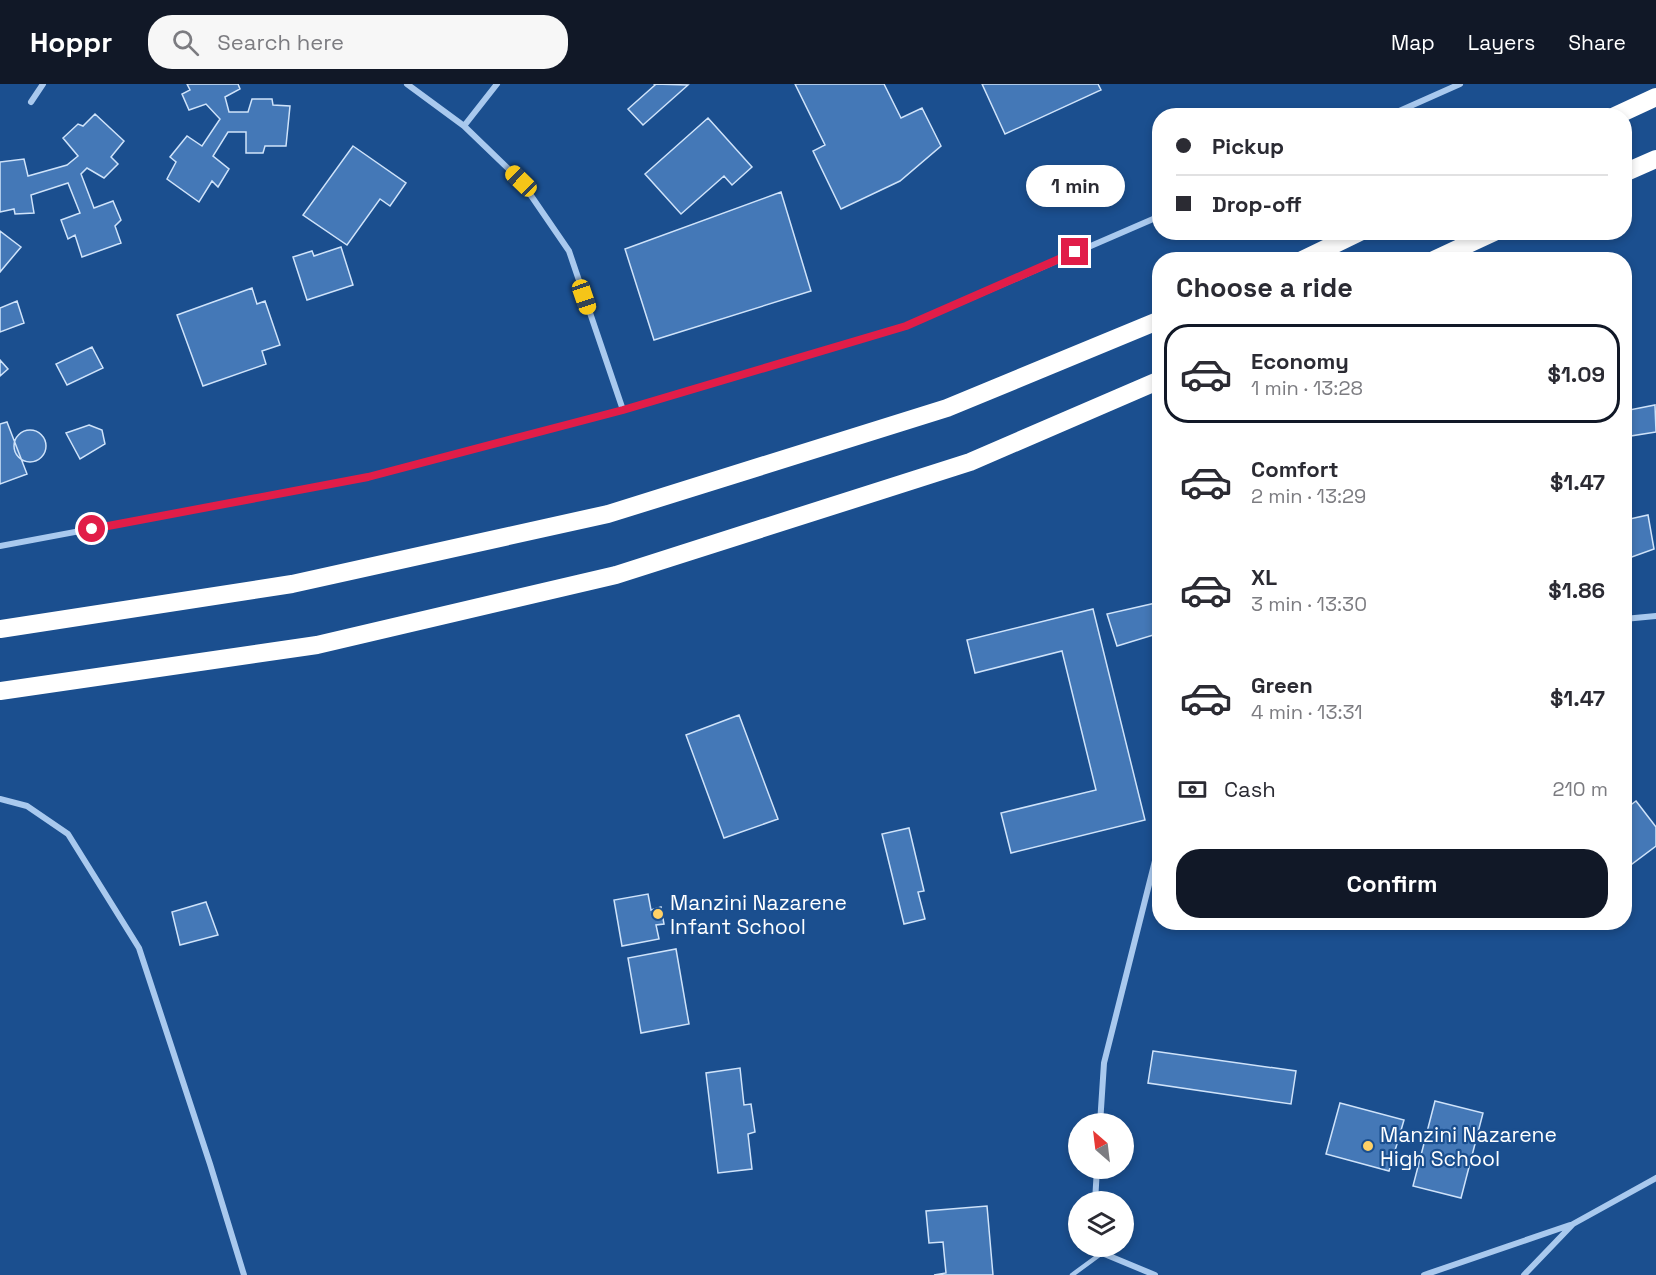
<!DOCTYPE html>
<html lang="en">
<head>
<meta charset="utf-8">
<style>
	:root { --surface:#fff; --page:#f7f7f7; --text:#2b2b33; --muted:#7c7c81; --line:#e1e1e2; --accent:#111827 }
	body { margin:0; font-family:"Space Grotesk",sans-serif; background:var(--page); color:var(--text); height:100vh; display:flex; flex-direction:column; font-size:22px; white-space:nowrap }
	* { box-sizing:border-box; margin:0 }
	p { font-size:20px; color:var(--muted) }
	.icon { flex:none; width:33px; height:33px; fill:none; stroke:currentColor; stroke-width:2; stroke-linecap:round; stroke-linejoin:round }
	.map { position:relative; flex:1; overflow:hidden }
	.sheet { position:absolute; left:1152px; top:168px; width:480px; height:678px; display:flex; flex-direction:column; background:var(--surface); border-radius:24px; box-shadow:0 3px 9px #0003 }
	.sheet>* { flex:none }
	.top-card { position:absolute; left:1152px; top:24px; width:480px; height:132px; border-radius:24px; box-shadow:0 3px 9px #0003; display:grid; align-content:center; height:132px; padding:0 24px; background:var(--surface) }
	.needle { width:39px; rotate:332deg }
	.fabs { position:absolute; left:1068px; top:1029px; display:grid; gap:12px }
	.fabs a { display:grid; place-items:center; width:66px; height:66px; border-radius:50%; background:var(--surface); box-shadow:0 3px 9px #0003; font-size:30px }
	.end { position:absolute; width:27px; height:27px; margin:-14px; border:8px solid #e11d48; background:#fff; box-shadow:0 0 0 3px #fff }
	.from { border-radius:50% }
	.bubble { position:absolute; height:42px; border-radius:21px; background:var(--surface); box-shadow:0 3px 9px #0003; font-size:20px; font-weight:600; line-height:42px; text-align:center }
	.car { position:absolute; width:18px; height:36px; margin:-18px -9px; border-radius:8px; box-shadow:0 0 4px 2px #0007; background:linear-gradient(#f5c518 24%,#345 0 40%,#f5c518 0 76%,#345 0 86%,#f5c518 0) }
	.top-card b { display:flex; align-items:center; gap:21px; height:57px; font-size:22px }
	.top-card b+b { border-top:2px solid var(--line) }
	.top-card i { width:15px; height:15px; background:var(--text) }
	ul { padding:0; list-style:none }
	li { display:flex; align-items:center; gap:18px; height:99px; margin:0 12px 9px; padding:0 12px; border:3px solid transparent; border-radius:24px }
	li div { flex:1 }
	li b { display:block; font-size:22px }
	li em { font-style:normal; font-weight:600 }
	li.current { border-color:var(--accent) }
	li>.icon { width:54px; height:54px; stroke-width:1.5 }
	h2 { padding:0 24px; font-size:27px; line-height:72px }
	.pay { display:flex; align-items:center; gap:15px; height:66px; padding:0 24px; font-size:22px }
	.pay p { margin-inline-start:auto }
	.primary-button { display:flex; gap:12px; margin-top:auto; padding:12px 24px }
	.primary-button a { flex:1; height:69px; border-radius:24px; background:var(--accent); color:#fff; font-size:24px; font-weight:600; line-height:69px; text-align:center }
	header { display:flex; align-items:center; gap:36px; box-sizing:border-box; height:84px; padding:0 30px; background:var(--accent); color:#fff }
	header strong { font-size:28px }
	nav { display:flex; gap:33px; margin-inline-start:auto; font-size:21px }
	.search { width:420px; height:54px; background:var(--page); display:flex; align-items:center; gap:15px; box-sizing:border-box; padding:0 21px; border-radius:24px; color:var(--muted); font-size:22px }
	.map>svg:first-child { display:block }
	.building { fill:#4478b7; stroke:#cfe3fa; stroke-width:1.5 }
	.lines { fill:none; stroke-linecap:round; stroke-linejoin:round }
	.lane { stroke:#a9c9ee; stroke-width:4.5 }
	.street { stroke:#a9c9ee; stroke-width:6 }
	.highway { stroke:#fff; stroke-width:18 }
	.route { stroke:#e11d48; stroke-width:8 }
	.poi-dot { fill:#ffd166; stroke:#1b4f8f; stroke-width:2 }
	.labels { text-anchor:middle; dominant-baseline:central; stroke-width:4.5; stroke-linejoin:round; paint-order:stroke }
	.poi-label { font-size:21px; fill:#fff; stroke:#1b4f8f; text-anchor:start }
</style>
</head>
<body>
<header>
<strong>Hoppr</strong>
<div class="search"><svg class="icon" aria-label="search" viewBox="0 0 24 24"><circle cx="10" cy="10" r="6"/><path d="M15 15l6 6"/></svg>Search here</div>
<nav><a>Map</a><a>Layers</a><a>Share</a></nav>
</header>
<div class="map">
<svg width="1656" height="1191" viewBox="0 0 1656 1191">
	<rect width="100%" height="100%" fill="#1b4f8f"/>
	<path class="building" d="M187 0H238L240 5 225 13 229 28H248L252 15H272L273 21 290 22 286 62H265L263 69H246V48H228L213 72 229 85 218 103 212 97 199 118 167 95 176 78 170 73 187 52 202 62 220 35 206 20 189 26 182 10 190 6Z
		M654 0 688 1 643 41 628 25 655 1Z
		M795 0H884L901 34 922 24 941 62 900 97 841 125 813 67 825 61Z
		M982 0H1098L1101 6 1005 50Z
		M95 30 124 57 111 73 118 80 104 94 87 84 81 90 94 124 113 117 121 136 115 142 121 159 82 173 75 151 68 155 61 136 80 129 68 99 31 111 34 129 15 130 14 125 0 128V78L24 75 28 92 67 81 78 72 63 54 78 40 83 42Z
		M708 34 752 83 732 101 724 92 681 130 645 90Z
		M353 62 406 99 390 122 380 115 347 161 303 131Z
		M781 108 811 207 654 256 625 165Z
		M0 147 21 163 0 188Z
		M341 163 353 201 307 216 293 173 312 167 314 172Z
		M252 204 257 220 265 217 280 261 262 267 266 280 203 302 177 231Z
		M17 217 24 239 0 248V224Z
		M92 263 103 284 67 301 56 280Z
		M0 276 8 285 0 292Z
		M1655 321 1656 348 1624 353V327Z
		M7 338 27 390 0 400V340Z
		M89 341 102 346 105 360 80 375 66 349Z
		M14 362a16 16 0 1 1 32 0a16 16 0 1 1-32 0Z
		M1648 431 1654 465 1629 474 1625 436Z
		M1160 518V549L1117 562 1107 530Z
		M1093 525 1145 736 1011 769 1001 729 1096 706 1062 567 975 589 967 556Z
		M739 631 778 735 724 754 686 651Z
		M1636 717 1656 743V762L1624 786V726Z
		M909 744 924 807 918 808 925 835 904 840 882 750Z
		M648 810 651 826 661 823 664 840 656 841 659 855 622 862 614 816Z
		M206 818 218 851 180 861 172 828Z
		M676 865 689 940 641 949 628 874Z
		M1153 967 1296 987 1291 1020 1148 999Z
		M740 984 744 1021 751 1020 755 1048 748 1050 752 1085 718 1089 706 989Z
		M1435 1017 1483 1029 1461 1114 1413 1102Z
		M1340 1019 1404 1036 1389 1087 1326 1070Z
		M987 1122 993 1191H934L946 1189 943 1158 929 1159 926 1127Z"/>
	<g class="lines">
		<path class="lane" d="M1072 1191 1102 1169"/>
		<path class="street" d="M407 0 464 42 521 97 569 167 623 326
			M31 18 43 0
			M1388 32 1460 0
			M464 42 497 0
			M0 462 368 393 623 326 906 242 1160 132
			M1624 535 1656 532
			M0 715 27 722 68 750 139 864 210 1080 244 1191
			M1100 1040 1104 979 1160 757
			M1095 1118 1097 1084
			M1100 1162 1102 1169 1155 1191
			M1424 1191 1570 1141
			M1524 1191 1573 1140 1656 1094"/>
		<path class="highway" d="M1615 32 1656 13
			M1624 89 1656 75
			M1302 176 1360 148
			M1434 176 1494 148
			M0 545 292 500 608 430 947 324 1160 236
			M0 607 317 561 616 491 970 378 1160 296"/>
	</g>
	<g class="lines">
		<path class="route" d="M92 445 368 393 623 326 906 242 1075 168"/>
	</g>
	<g class="poi-dot">
		<circle cx="658" cy="830" r="6"/>
		<circle cx="1368" cy="1062" r="6"/>
	</g>
	<g class="labels">
		<g class="poi-label">
			<text x="670" y="818">Manzini Nazarene<tspan x="670" dy="24">Infant School</tspan></text>
			<text x="1380" y="1050">Manzini Nazarene<tspan x="1380" dy="24">High School</tspan></text>
		</g>
	</g>
</svg>
<div class="fabs">
<a><svg class="needle" viewBox="-14 -14 28 28"><path d="M0-13l5 13h-10z" fill="#e53935"/><path d="M0 13l5-13h-10z" fill="#7c7c81"/></svg></a>
<a><svg class="icon" aria-label="layers" viewBox="0 0 24 24"><path d="M12 4l9 5-9 5-9-5zM3 14l9 5 9-5"/></svg></a>
</div>
<i class="end from" style="left:92px;top:445px"></i>
<i class="end" style="left:1075px;top:168px"></i>
<div class="bubble" style="left:1026px;top:81px;width:99px">1 min</div>
<i class="car" style="left:521px;top:97px;rotate:314deg"></i>
<i class="car" style="left:584px;top:213px;rotate:161deg"></i>
<div class="top-card">
<b><i class="from"></i>Pickup</b>
<b><i></i>Drop-off</b>
</div>
<section class="sheet">
<h2>Choose a ride</h2>
<ul>
<li class="current"><svg class="icon" aria-label="car" viewBox="0 0 24 24"><path d="M5 17H2v-5l4-1 3-4h7l3 4 3 1v5h-3M9 17h6M6 11h13"/><circle cx="7" cy="17" r="2"/><circle cx="17" cy="17" r="2"/></svg><div><b>Economy</b><p>1 min · 13:28</p></div><em>$1.09</em></li>
<li><svg class="icon" aria-label="car" viewBox="0 0 24 24"><path d="M5 17H2v-5l4-1 3-4h7l3 4 3 1v5h-3M9 17h6M6 11h13"/><circle cx="7" cy="17" r="2"/><circle cx="17" cy="17" r="2"/></svg><div><b>Comfort</b><p>2 min · 13:29</p></div><em>$1.47</em></li>
<li><svg class="icon" aria-label="car" viewBox="0 0 24 24"><path d="M5 17H2v-5l4-1 3-4h7l3 4 3 1v5h-3M9 17h6M6 11h13"/><circle cx="7" cy="17" r="2"/><circle cx="17" cy="17" r="2"/></svg><div><b>XL</b><p>3 min · 13:30</p></div><em>$1.86</em></li>
<li><svg class="icon" aria-label="car" viewBox="0 0 24 24"><path d="M5 17H2v-5l4-1 3-4h7l3 4 3 1v5h-3M9 17h6M6 11h13"/><circle cx="7" cy="17" r="2"/><circle cx="17" cy="17" r="2"/></svg><div><b>Green</b><p>4 min · 13:31</p></div><em>$1.47</em></li>
</ul>
<div class="pay"><svg class="icon" aria-label="cash" viewBox="0 0 24 24"><path d="M3 7h18v10H3z"/><circle cx="12" cy="12" r="2"/></svg>Cash<p>210 m</p></div>
<div class="primary-button"><a>Confirm</a></div>
</section>
</div>
</body>
</html>
